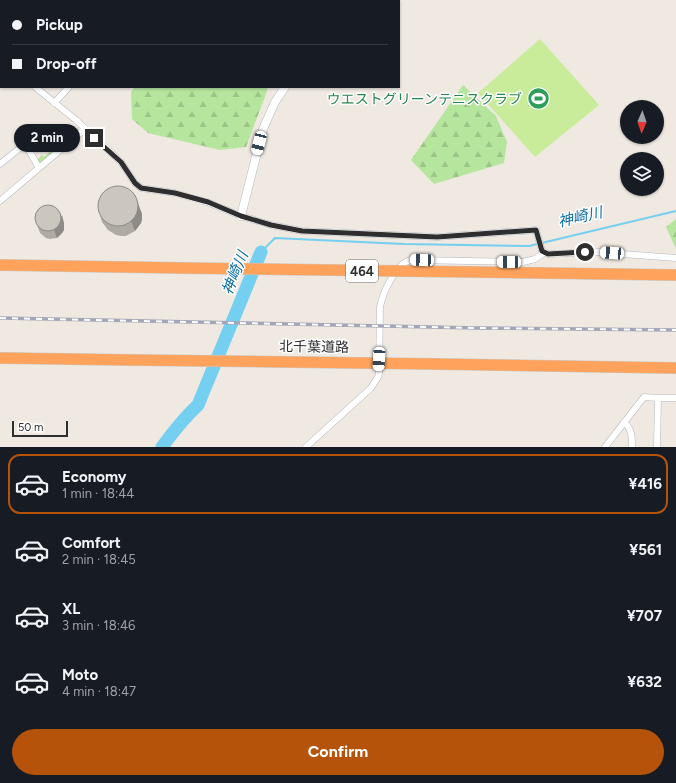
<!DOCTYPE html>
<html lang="en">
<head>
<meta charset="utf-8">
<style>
	:root { --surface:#171b24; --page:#242831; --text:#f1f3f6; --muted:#9ea1a6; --line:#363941; --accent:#b45309 }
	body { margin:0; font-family:Figtree,"Noto Sans JP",sans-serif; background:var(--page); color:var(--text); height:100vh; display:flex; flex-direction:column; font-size:15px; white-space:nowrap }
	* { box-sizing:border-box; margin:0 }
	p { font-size:13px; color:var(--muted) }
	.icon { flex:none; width:22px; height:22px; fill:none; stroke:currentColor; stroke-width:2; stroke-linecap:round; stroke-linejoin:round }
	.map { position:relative; height:447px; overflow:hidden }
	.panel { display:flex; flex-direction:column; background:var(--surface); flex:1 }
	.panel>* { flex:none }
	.top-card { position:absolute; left:0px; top:0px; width:400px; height:88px; box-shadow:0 1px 3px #0004; display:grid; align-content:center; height:88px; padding:0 12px; background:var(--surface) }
	.needle { width:26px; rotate:182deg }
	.buttons { position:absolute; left:620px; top:100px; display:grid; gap:8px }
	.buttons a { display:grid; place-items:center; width:44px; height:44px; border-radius:50%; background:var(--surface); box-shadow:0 1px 3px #0004; font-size:20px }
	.scale { position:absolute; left:12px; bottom:10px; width:56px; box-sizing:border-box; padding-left:4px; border:2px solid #2e2e2e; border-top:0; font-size:11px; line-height:14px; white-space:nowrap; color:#2e2e2e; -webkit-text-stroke:3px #fff; paint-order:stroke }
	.end { position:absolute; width:18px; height:18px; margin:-9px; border:5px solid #2e2e2e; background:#fff; box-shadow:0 0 0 2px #fff }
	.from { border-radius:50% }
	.bubble { position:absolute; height:28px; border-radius:14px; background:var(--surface); box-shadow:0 1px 3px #0004; font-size:13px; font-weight:700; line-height:28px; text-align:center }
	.car { position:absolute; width:12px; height:24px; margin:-12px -6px; border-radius:5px; box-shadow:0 0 3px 1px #0007; background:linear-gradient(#fff 24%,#345 0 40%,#fff 0 76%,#345 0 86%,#fff 0) }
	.top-card b { display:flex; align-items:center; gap:14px; height:38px; font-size:15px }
	.top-card b+b { border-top:1px solid var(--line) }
	.top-card i { width:10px; height:10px; background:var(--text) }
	ul { padding:7px 0 0; list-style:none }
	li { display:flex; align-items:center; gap:12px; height:60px; margin:0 8px 6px; padding:0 4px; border:2px solid transparent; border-radius:12px }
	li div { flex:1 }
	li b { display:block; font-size:15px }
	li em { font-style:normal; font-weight:700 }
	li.selected { border-color:var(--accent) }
	li>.icon { width:36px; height:36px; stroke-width:1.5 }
	.cta { display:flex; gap:8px; margin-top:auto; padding:8px 12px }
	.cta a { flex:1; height:46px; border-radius:24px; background:var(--accent); color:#fff; font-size:16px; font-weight:700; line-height:46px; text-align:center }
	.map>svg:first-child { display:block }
	.forest { fill:url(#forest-firs) }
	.park { fill:url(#park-dots) }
	.pitch { fill:#c9ec9a }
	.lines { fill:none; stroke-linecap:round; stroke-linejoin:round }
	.stream { stroke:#75cff0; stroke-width:2 }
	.river { stroke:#75cff0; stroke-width:13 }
	.street-casing { stroke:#b4b7c1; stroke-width:7 }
	.secondary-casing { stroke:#b4b7c1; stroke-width:9 }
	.highway-casing { stroke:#c9c9c9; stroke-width:12 }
	.street { stroke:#fff; stroke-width:6 }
	.secondary { stroke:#fff; stroke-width:8 }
	.highway { stroke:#ffa35c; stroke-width:11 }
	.rail-casing { stroke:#a3a6b8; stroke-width:3.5 }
	.rail { stroke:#fff; stroke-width:2; stroke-dasharray:6; stroke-linecap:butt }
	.highway-bridge-casing { stroke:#c9c9c9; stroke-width:12; stroke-linecap:butt }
	.highway-bridge { stroke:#ffa35c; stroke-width:11 }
	.wall { fill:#afaba4 }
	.shaded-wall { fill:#8e8b86 }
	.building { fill:#cbc7bf; stroke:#8e8b86 }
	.route { stroke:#2e2e2e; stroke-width:5 }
	.labels { text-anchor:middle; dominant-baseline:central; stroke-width:3; stroke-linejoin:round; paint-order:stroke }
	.shield { fill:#fff; stroke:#6d6d6d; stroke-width:1 }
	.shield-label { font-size:13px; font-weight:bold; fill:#2e2e2e }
	.leisure-label { font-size:14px; fill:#27864d; stroke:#fff; text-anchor:end }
	.street-label { font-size:14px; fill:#2e2e2e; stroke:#fff }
	.water-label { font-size:15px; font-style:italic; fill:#0d6fa3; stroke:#fff }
</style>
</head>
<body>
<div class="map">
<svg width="676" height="447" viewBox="0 0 676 447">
	<defs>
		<pattern id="forest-firs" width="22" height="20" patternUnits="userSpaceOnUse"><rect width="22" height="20" fill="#b6e59e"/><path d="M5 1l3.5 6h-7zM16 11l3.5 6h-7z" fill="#9dc588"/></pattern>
		<pattern id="park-dots" width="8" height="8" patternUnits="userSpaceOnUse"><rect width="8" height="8" fill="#b6e59e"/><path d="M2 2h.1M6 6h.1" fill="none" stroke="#9dc588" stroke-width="1.8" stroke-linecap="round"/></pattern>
	</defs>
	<rect width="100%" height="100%" fill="#efe9e1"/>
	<path class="forest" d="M463 85 496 116 507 142 504 163 434 184 411 160Z
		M135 87H268L266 94 246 147 220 150 148 133 132 119 131 92Z
		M676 219V249L666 227Z"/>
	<path class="park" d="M78 127V133L42 164H38L36 161 42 155 44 157Z"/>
	<path class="pitch" d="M540 39 599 105 535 157 478 93Z"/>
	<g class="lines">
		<path class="stream" d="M261 252 275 238 404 244 529 246 676 211"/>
		<path class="river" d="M162 447C173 432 184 418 198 405L261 252"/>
		<defs>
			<path id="street" d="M57 0 58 1
				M293 0V1
				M329 1 330 0
				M0 63H1
				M0 73 1 72
				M35 87 76 120 121 162 135 183 141 188 175 193 207 202 241 216 271 225 302 231 437 237 536 230 542 251 548 254 596 252 676 258
				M54 103 69 87
				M0 164 20 148 27 147 39 168
				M0 201 85 129
				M658 398H676
				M624 422C632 429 632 437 632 447
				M306 447 371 388 378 377 379 373 380 307C383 292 396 263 411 260L523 262 535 259 545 252
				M605 447 644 397 658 398 657 447"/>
			<path id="secondary" d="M357 1V0
				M241 216 263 129 275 102 285 87"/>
			<path id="highway" d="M0 265 182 268
				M542 273 676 275
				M0 358 133 360
				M436 364 676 368"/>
		</defs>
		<use href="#street" class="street-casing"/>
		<use href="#secondary" class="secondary-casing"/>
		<use href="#highway" class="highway-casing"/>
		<use href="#street" class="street"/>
		<use href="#secondary" class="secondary"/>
		<use href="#highway" class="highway"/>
		<defs>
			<path id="rail" d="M0 318 477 328 676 330"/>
		</defs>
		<use href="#rail" class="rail-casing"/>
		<use href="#rail" class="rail"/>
		<defs>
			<path id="highway-bridge" d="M182 268 542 273
				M133 360 436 364"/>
		</defs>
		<use href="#highway-bridge" class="highway-bridge-casing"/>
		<use href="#highway-bridge" class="highway-bridge"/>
	</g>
	<path class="wall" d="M135 195 142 214V219L141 223 135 231 126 236H121L116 235 108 230 102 222 99 211Z
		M36 222 64 223V230L62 233 57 238 50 239 46 238 40 233Z"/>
	<path class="shaded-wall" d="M1 17V29L0 30V18Z
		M138 204 142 214V219L141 223 135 231 131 221Z
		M62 215 64 223V230L62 233 57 238 54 230Z"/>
	<path class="building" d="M0 3 1 4V17L0 18Z
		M98 206a20 20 0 1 1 40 0a20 20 0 1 1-40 0Z
		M35 218a13 13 0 1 1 26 0a13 13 0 1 1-26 0Z"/>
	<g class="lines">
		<path class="route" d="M94 138 121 162 135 183 141 188 175 193 208 202 241 216 271 225 302 231 437 237 536 230 542 251 548 254 585 252"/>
	</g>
	<defs>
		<symbol id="stadium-disc" viewBox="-11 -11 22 22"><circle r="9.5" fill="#2e9e5b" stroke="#fff"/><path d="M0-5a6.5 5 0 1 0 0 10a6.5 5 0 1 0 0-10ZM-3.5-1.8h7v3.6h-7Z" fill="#fff"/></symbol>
	</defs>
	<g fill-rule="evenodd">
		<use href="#stadium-disc" x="526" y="86" width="25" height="25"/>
	</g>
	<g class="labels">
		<rect class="shield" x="346" y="260" width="32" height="22" rx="3"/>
		<g class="shield-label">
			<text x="362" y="271">464</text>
		</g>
		<g class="leisure-label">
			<text x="522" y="99">ウエストグリーンテニスクラブ</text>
		</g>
		<g class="street-label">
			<text transform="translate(314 347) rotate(1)">北千葉道路</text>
		</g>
		<g class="water-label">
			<text transform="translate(580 217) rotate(-13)">神崎川</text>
			<text transform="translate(235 273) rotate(-68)">神崎川</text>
		</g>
	</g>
</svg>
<div class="buttons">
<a><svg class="needle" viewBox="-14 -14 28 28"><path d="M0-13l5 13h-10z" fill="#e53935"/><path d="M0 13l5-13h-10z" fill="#9ea1a6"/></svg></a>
<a><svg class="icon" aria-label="layers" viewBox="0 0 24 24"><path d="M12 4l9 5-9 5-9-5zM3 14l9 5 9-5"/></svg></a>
</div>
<div class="scale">50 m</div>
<i class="end from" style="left:585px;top:252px"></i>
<i class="end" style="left:94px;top:138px"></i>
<div class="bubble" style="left:14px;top:124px;width:66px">2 min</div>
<i class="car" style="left:259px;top:143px;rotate:194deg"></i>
<i class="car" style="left:612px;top:253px;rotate:274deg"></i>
<i class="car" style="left:422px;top:260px;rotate:272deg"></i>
<i class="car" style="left:509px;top:262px;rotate:271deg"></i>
<i class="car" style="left:379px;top:359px;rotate:183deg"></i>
<div class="top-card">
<b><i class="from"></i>Pickup</b>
<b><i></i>Drop-off</b>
</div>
</div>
<section class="panel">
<ul>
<li class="selected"><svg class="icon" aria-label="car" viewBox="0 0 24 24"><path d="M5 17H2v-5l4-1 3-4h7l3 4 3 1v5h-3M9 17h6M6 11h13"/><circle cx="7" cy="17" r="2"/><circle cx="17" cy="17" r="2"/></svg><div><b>Economy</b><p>1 min · 18:44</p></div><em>¥416</em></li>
<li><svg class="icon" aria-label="car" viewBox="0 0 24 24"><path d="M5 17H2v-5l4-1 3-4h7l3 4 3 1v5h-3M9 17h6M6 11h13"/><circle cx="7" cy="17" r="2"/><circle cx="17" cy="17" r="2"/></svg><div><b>Comfort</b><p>2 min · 18:45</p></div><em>¥561</em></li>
<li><svg class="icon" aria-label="car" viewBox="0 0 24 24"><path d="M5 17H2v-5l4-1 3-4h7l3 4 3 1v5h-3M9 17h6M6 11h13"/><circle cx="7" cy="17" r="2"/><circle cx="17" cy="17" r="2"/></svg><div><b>XL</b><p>3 min · 18:46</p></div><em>¥707</em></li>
<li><svg class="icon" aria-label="car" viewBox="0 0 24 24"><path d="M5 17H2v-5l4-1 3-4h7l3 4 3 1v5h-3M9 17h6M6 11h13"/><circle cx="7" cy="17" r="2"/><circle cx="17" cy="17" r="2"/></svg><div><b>Moto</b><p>4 min · 18:47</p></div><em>¥632</em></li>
</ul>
<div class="cta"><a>Confirm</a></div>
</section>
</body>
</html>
